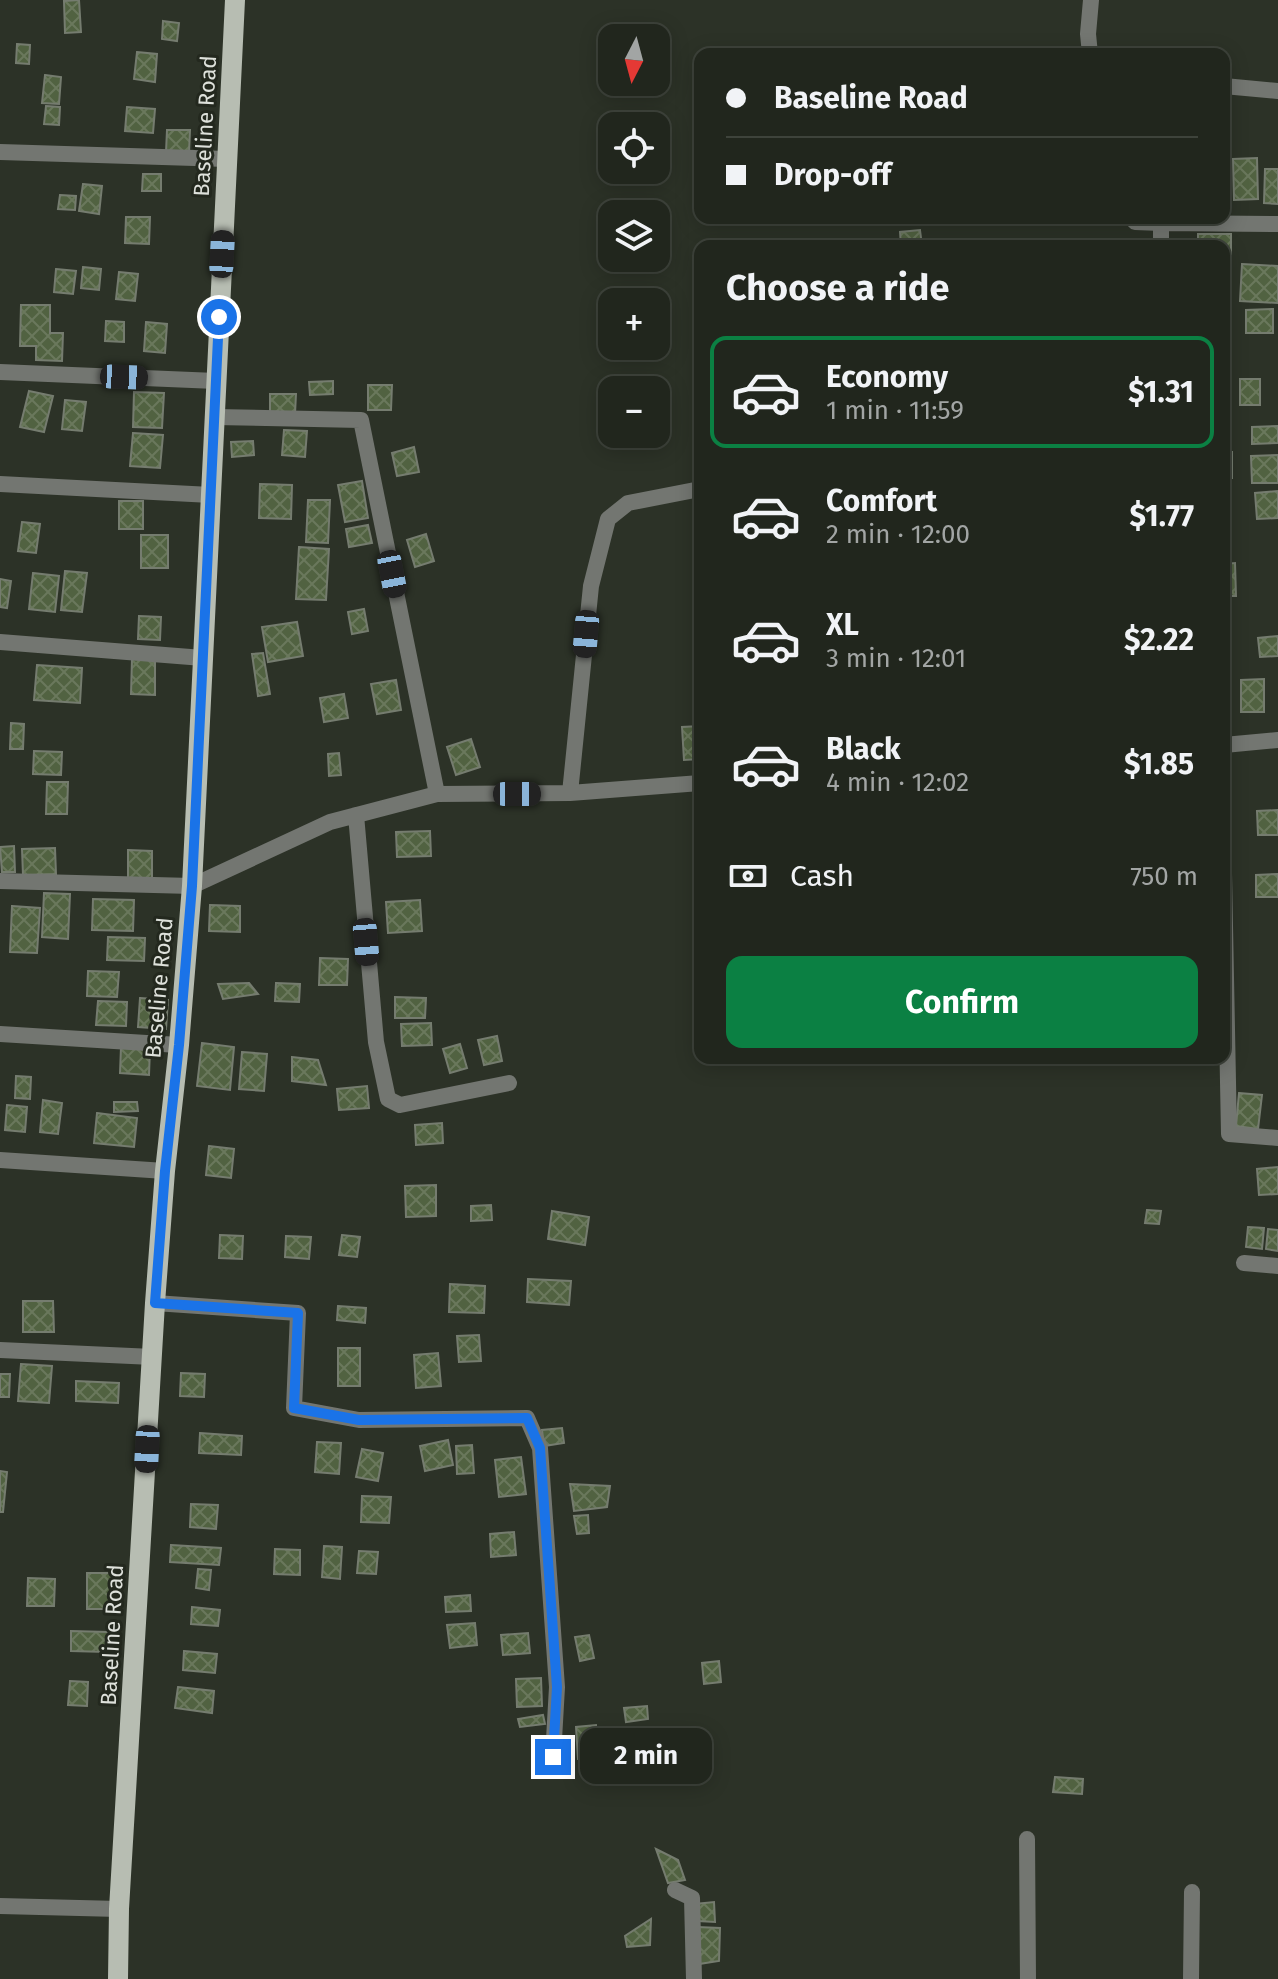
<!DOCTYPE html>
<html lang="en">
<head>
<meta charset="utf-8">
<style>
	:root { --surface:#21261d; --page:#2d322a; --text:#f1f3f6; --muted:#a2a5a4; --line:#3e433b; --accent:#0b8043 }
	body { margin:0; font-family:"Fira Sans",sans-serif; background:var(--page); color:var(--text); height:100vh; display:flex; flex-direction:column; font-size:30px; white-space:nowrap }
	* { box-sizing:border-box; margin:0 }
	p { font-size:26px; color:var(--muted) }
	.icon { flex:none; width:44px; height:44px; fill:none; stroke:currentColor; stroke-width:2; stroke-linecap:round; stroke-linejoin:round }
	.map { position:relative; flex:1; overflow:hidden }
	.drawer { position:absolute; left:694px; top:240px; width:536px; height:824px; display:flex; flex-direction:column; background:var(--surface); border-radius:16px; box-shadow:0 4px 20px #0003,0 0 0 2px var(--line) }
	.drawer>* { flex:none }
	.top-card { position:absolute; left:694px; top:48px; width:536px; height:176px; border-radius:16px; box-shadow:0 4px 20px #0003,0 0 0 2px var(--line); display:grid; align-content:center; height:176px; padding:0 32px; background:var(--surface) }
	.needle { width:52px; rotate:186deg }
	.buttons { position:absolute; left:598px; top:24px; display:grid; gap:16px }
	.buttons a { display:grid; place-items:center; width:72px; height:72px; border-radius:16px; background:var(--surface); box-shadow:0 4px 20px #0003,0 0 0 2px var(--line); font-size:40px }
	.end { position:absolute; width:36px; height:36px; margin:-18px; border:10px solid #1a73e8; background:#fff; box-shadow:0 0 0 4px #fff }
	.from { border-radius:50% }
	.bubble { position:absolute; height:56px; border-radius:16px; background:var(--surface); box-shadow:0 4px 20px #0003,0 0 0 2px var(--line); font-size:26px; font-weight:700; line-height:56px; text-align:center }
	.car { position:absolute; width:24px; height:48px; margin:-24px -12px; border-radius:10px; box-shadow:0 0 6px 2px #0007; background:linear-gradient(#222 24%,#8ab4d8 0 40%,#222 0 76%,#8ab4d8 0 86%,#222 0) }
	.top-card b { display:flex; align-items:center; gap:28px; height:76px; font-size:30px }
	.top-card b+b { border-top:2px solid var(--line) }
	.top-card i { width:20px; height:20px; background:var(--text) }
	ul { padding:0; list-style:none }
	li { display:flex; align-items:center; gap:24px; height:112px; margin:0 16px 12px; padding:0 16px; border:4px solid transparent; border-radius:16px }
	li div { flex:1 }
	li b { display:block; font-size:30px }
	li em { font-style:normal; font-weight:700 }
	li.selected { border-color:var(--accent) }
	li>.icon { width:72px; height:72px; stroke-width:1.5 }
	h2 { padding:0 32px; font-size:36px; line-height:96px }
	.pay { display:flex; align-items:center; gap:20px; height:88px; padding:0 32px; font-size:30px }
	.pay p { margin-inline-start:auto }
	.button { display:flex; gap:16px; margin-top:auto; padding:16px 32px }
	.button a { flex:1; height:92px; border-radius:16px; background:var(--accent); color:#fff; font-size:32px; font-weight:700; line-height:92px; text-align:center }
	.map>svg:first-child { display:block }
	.building { fill:url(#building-cross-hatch); stroke:#757c6f; stroke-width:2 }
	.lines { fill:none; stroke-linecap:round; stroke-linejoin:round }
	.minor { stroke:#737671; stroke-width:16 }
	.tertiary { stroke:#737671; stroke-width:16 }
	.primary { stroke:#b7bdb2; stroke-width:20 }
	.route { stroke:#1a73e8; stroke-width:10 }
	.labels { text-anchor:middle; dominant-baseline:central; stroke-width:6; stroke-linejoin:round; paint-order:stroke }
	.street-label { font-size:22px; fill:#dee1db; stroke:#23281e }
</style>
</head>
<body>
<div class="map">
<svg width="1278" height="1979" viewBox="0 0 1278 1979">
	<defs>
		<pattern id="building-cross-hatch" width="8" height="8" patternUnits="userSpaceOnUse" patternTransform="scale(2)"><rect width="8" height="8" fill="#516241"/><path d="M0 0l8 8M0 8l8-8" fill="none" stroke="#6a785c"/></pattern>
	</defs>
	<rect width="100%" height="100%" fill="#2c3227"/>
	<path class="building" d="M79 0 81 32 65 33 64 1Z
		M163 21 179 23 177 41 162 39Z
		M17 44 30 45 29 64 16 63Z
		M137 52 157 54 155 82 134 79Z
		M45 75 61 77 59 104 42 103Z
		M46 106 60 107 59 125 44 124Z
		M127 107 155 109 153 133 125 131Z
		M167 130H190L189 153 166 152Z
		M1224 155H1228L1229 201H1224Z
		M1257 158 1258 199 1234 200 1233 159Z
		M1265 169H1278V204L1264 203Z
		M143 174H161V191H142Z
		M83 184 102 186 99 214 79 211Z
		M60 195 76 196 75 210 58 209Z
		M126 217H150L149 244 125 243Z
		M920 230 922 246H901L900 232Z
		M1198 234H1231V266H1224V246H1198Z
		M1242 264 1278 266V303L1240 301Z
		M83 267 101 269 99 290 81 288Z
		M56 269 76 271 73 294 54 292Z
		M1224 271H1230L1231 301H1224Z
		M119 272 138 274 135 301 116 299Z
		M21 305H50V333H63L62 361 36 360V346H20Z
		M1273 309V333H1246V310Z
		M106 321 124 322V342L105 341Z
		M146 322 167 324 165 353 144 351Z
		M1240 379H1260V405H1240Z
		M333 381V394L310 395 309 382Z
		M368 385H392L391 410H368Z
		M29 391 53 396 44 432 20 427Z
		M134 392 164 393 162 428 133 427Z
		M270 394H296L295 414 270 413Z
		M65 400 86 402 82 431 62 429Z
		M1278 426V443L1252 444V427Z
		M284 430 307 431 305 457 282 455Z
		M133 433 163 435 160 468 130 466Z
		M253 441 254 455 232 457 231 442Z
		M414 447 419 472 397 476 392 453Z
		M1224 452H1232V478H1224Z
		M1278 455V483H1252L1251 456Z
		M362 481 368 518 345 522 338 485Z
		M260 484 292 485 291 519 259 518Z
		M1278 491V518L1257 519 1255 493Z
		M308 500H330L328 543 306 542Z
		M119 501H143V529H119Z
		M22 522 40 524 36 553 18 551Z
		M368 525 372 543 349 547 346 529Z
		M426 534 434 561 415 567 407 540Z
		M141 535H168V568H141Z
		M299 547 329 549 326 600 296 599Z
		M1235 563 1236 596H1224V564Z
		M65 571 87 573 82 612 61 610Z
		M33 573 59 576 55 612 29 609Z
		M0 579 11 581 7 608 0 607Z
		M364 609 368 631 352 634 348 612Z
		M139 616 161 617 160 640 138 639Z
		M297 622 303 656 268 662 262 627Z
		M1278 636V656L1260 657 1258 638Z
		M263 653 270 694 258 696 252 654Z
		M132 659H155V695L131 694Z
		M37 665 82 668 80 703 34 700Z
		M1264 679V712H1241V680Z
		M396 680 401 710 377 714 371 684Z
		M344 694 348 718 324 722 320 698Z
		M11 723 24 724 23 749H10Z
		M700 726V759L684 760 682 727Z
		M471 739 480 767 456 775 447 747Z
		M34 751 62 752 61 775 33 774Z
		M339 753 341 775 329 776 328 754Z
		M47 782H68L67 814H46Z
		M1278 810V835H1258L1257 811Z
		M430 831 431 856 397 857 396 832Z
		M14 846 15 872H2L0 847Z
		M55 848 56 874 23 875 22 849Z
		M128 850 152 851V879L128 878Z
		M1278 874V897H1256V875Z
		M44 893 70 894 68 939 42 937Z
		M93 899 134 900 133 931 92 930Z
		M420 900 422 931 388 933 386 902Z
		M210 905 240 906V932L209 931Z
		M12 906 40 908 37 953 10 952Z
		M108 937 145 938 144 961 107 960Z
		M320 958 348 959 347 985H319Z
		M88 971 119 972 117 997 87 996Z
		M249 983 258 994 223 999 218 984Z
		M276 983 300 984 299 1002 275 1001Z
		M395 997 426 998 425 1018H395Z
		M140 998 168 1000 166 1029 138 1027Z
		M98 1001 127 1002 126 1026 96 1025Z
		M431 1023 432 1045 402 1046 401 1024Z
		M497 1036 502 1061 484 1065 478 1040Z
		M202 1043 234 1047 230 1090 197 1086Z
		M460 1044 467 1068 450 1073 443 1049Z
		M121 1047 150 1048 149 1075 120 1073Z
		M242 1052 267 1054 264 1091 239 1089Z
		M292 1057 318 1060 326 1085 292 1081Z
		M16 1076 31 1077 30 1099 15 1098Z
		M367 1086 369 1108 339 1110 337 1089Z
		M1239 1093 1262 1095 1258 1129 1236 1126Z
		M43 1100 62 1103 58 1134 40 1132Z
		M114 1102H137L138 1111 114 1112Z
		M7 1105 27 1107 25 1132 5 1130Z
		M97 1113 137 1118 134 1147 94 1143Z
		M442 1123 443 1143 416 1145 415 1125Z
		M209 1146 234 1149 231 1178 206 1175Z
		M1278 1167V1194L1259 1195 1257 1169Z
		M436 1185V1216L406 1217 405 1186Z
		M491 1205 492 1220 471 1221V1206Z
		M1147 1210 1161 1211 1159 1224 1145 1223Z
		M552 1211 589 1217 585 1245 548 1239Z
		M1248 1227 1264 1228 1262 1249 1246 1247Z
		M1268 1229 1278 1230V1251L1266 1249Z
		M220 1235 243 1236 242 1259 219 1258Z
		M342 1235 360 1237 357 1257 339 1255Z
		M286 1236 311 1237 309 1259 285 1257Z
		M528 1279 571 1281 569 1305 527 1302Z
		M450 1284 485 1286 484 1313 449 1312Z
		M23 1301H53L54 1332H23Z
		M338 1306 366 1308 365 1323 337 1320Z
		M479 1335 481 1361 459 1362 457 1336Z
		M338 1348H360V1386H338Z
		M438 1353 441 1386 416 1388 414 1355Z
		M21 1364 52 1366 49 1403 18 1401Z
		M181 1373 205 1374 204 1397 180 1396Z
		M0 1374H10L9 1397H0Z
		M76 1381 119 1383 118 1403 76 1401Z
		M562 1428 564 1443 544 1446 542 1430Z
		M200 1433 242 1436 241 1455 199 1453Z
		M448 1440 453 1465 425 1471 420 1446Z
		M317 1442 341 1443 339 1474 315 1472Z
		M472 1445 474 1473 457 1474 456 1446Z
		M362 1449 383 1453 378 1481 356 1477Z
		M521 1457 526 1494 499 1497 495 1460Z
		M0 1471 7 1472 3 1512H0Z
		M570 1484 610 1486 607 1507 574 1511Z
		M362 1496 391 1497 389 1523 361 1522Z
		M191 1504 218 1505 216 1529 190 1527Z
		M588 1515 589 1533 577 1534 574 1516Z
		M514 1532 516 1555 491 1557 490 1534Z
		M171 1545 221 1548 219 1565 170 1562Z
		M324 1546 342 1547 340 1579 322 1577Z
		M275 1549 300 1550V1575L274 1574Z
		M359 1551 378 1552 376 1574 357 1573Z
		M198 1569 211 1570 209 1590 196 1588Z
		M87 1573H115L114 1609H87Z
		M28 1578 55 1579 54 1606H27Z
		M470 1595 471 1611 446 1612 445 1597Z
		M192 1607 220 1610 218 1626 191 1624Z
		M475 1623 477 1645 450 1648 447 1625Z
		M71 1631 108 1632 107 1652 71 1651Z
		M528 1633 530 1653 503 1655 501 1635Z
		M589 1635 594 1658 580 1661 575 1637Z
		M184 1651 217 1654 215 1673 183 1670Z
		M719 1661 721 1682 704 1684 702 1663Z
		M541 1678 542 1706 517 1707 516 1679Z
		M70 1681 88 1682 87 1706 68 1705Z
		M178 1687 214 1691 212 1713 175 1708Z
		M647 1706 648 1719 626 1722 624 1708Z
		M543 1715 545 1724 520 1727 518 1719Z
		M596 1725 598 1757 578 1759 576 1727Z
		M1055 1777 1083 1779 1082 1794 1053 1792Z
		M656 1849 678 1860 685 1880 668 1883Z
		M714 1902 715 1922 698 1921 695 1904Z
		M651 1919 650 1945 627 1947 625 1936Z
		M697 1927 720 1928 719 1961 699 1964Z"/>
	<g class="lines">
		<path class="minor" d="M1090 54 1088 34 1091 0
			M1224 86 1278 91
			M0 152 227 159
			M1132 218 1135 222 1161 223
			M1161 246V223L1278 224
			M0 372 216 381
			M215 417 361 420 437 794
			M0 484 211 495
			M0 642 203 658
			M1224 745 1278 740
			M570 793 591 586 608 519 628 503 700 489
			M356 815 376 1042 388 1099 400 1105 509 1083
			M1224 873 1229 1134 1278 1138
			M0 881 192 886 330 822 437 794 570 793 700 783
			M0 1034 179 1045
			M1244 1263 1278 1266
			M155 1303 298 1313 294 1408 359 1420 527 1418 540 1448 557 1687 553 1757
			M0 1350 153 1357
			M1027 1839 1028 1979
			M675 1890 692 1898 694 1979
			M0 1906 119 1909
			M1191 1979 1192 1892"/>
		<path class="tertiary" d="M0 1160 165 1171"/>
		<path class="primary" d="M118 1979 119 1909 155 1303 165 1171 179 1045 192 886 235 0"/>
	</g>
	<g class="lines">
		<path class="route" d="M219 317 192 886 179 1045 165 1171 155 1303 298 1313 294 1408 359 1420 527 1418 540 1448 557 1687 553 1757"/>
	</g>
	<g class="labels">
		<g class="street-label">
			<text transform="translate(205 126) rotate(-87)">Baseline Road</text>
			<text transform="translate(159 988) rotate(-85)">Baseline Road</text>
			<text transform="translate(112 1635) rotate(-87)">Baseline Road</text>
		</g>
	</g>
</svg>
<div class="buttons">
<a><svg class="needle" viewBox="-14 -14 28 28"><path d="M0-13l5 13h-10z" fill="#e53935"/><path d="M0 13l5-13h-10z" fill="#a2a5a4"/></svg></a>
<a><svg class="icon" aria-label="locate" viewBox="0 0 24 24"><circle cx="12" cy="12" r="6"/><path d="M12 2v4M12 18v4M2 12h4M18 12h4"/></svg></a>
<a><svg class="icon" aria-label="layers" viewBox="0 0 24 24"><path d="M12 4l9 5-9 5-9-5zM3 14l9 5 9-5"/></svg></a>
<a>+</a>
<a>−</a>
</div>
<i class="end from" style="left:219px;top:317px"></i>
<i class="end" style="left:553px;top:1757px"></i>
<div class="bubble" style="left:580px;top:1728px;width:132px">2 min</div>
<i class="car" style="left:222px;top:254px;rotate:3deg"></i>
<i class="car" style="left:124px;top:377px;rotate:92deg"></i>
<i class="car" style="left:392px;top:574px;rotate:169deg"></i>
<i class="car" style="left:586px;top:634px;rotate:185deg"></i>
<i class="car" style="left:517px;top:794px;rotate:90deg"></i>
<i class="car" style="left:366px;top:942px;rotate:175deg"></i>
<i class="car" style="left:147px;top:1449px;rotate:183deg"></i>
<div class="top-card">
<b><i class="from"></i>Baseline Road</b>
<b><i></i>Drop-off</b>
</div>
<section class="drawer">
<h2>Choose a ride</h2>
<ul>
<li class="selected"><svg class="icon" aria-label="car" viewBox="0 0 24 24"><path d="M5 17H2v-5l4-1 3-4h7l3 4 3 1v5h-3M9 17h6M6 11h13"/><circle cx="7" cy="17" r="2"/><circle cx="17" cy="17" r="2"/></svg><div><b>Economy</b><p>1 min · 11:59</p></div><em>$1.31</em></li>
<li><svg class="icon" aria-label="car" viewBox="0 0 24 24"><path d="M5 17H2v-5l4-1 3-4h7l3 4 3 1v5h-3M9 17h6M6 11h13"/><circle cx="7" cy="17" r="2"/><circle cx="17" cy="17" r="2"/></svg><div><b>Comfort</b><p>2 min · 12:00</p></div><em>$1.77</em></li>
<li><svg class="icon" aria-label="car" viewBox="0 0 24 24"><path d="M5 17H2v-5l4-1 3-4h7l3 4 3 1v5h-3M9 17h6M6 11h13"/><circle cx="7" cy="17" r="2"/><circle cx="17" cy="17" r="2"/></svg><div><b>XL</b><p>3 min · 12:01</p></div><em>$2.22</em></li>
<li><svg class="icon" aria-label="car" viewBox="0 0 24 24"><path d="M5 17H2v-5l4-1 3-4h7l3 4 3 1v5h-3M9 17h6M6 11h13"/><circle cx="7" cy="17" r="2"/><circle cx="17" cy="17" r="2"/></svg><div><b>Black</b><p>4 min · 12:02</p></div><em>$1.85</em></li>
</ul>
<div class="pay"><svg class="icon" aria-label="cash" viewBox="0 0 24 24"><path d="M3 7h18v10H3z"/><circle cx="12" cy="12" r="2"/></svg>Cash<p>750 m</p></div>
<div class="button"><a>Confirm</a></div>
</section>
</div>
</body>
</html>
